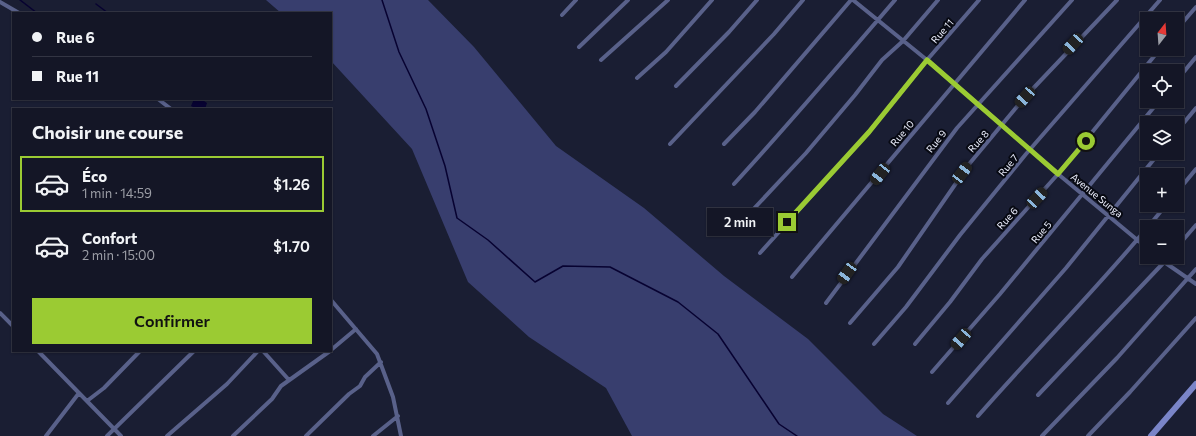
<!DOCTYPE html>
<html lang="fr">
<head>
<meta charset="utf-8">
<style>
	:root { --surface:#141626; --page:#212332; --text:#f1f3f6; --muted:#9d9fa7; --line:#333543; --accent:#9bcb33 }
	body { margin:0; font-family:Commissioner,sans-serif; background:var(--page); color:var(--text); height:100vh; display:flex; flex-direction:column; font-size:15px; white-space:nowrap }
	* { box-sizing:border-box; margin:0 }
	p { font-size:13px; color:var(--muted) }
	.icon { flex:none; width:22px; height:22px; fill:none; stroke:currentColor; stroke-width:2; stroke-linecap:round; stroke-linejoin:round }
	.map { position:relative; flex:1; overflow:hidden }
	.panel { position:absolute; left:12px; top:108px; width:320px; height:244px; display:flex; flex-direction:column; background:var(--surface); border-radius:0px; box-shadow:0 1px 3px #0004,0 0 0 1px var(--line) }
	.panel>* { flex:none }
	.guide { position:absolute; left:12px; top:12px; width:320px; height:88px; border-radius:0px; box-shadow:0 1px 3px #0004,0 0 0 1px var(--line); display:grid; align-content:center; height:88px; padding:0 20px; background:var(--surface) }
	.needle { width:26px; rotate:17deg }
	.buttons { position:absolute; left:1140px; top:12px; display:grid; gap:8px }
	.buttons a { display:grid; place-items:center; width:44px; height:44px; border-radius:0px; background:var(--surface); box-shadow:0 1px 3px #0004,0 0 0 1px var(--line); font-size:20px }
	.end { position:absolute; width:18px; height:18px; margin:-9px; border:5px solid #9bcb33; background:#111; box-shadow:0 0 0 2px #111 }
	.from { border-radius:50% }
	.bubble { position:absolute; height:28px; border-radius:0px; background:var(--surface); box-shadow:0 1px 3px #0004,0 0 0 1px var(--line); font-size:13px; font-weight:600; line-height:28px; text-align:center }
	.car { position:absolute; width:12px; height:24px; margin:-12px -6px; border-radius:5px; box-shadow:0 0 3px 1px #0007; background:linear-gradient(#222 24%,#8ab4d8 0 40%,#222 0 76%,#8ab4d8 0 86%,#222 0) }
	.guide b { display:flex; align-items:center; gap:14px; height:38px; font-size:15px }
	.guide b+b { border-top:1px solid var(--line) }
	.guide i { width:10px; height:10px; background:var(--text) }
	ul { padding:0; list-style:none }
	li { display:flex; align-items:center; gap:12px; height:56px; margin:0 8px 6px; padding:0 12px; border:2px solid transparent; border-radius:0px }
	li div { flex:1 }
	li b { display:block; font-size:15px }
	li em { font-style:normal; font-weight:600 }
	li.current { border-color:var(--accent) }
	li>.icon { width:36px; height:36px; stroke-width:1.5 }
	h2 { padding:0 20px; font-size:18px; line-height:48px }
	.button { display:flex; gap:8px; margin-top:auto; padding:8px 20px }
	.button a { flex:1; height:46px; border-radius:0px; background:var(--accent); color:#111; font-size:16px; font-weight:600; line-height:46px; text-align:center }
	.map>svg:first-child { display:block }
	.green { fill:#383e6e }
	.water { fill:#070231 }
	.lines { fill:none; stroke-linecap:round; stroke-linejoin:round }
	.stream { stroke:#070231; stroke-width:1.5 }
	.street { stroke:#59618a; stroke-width:4 }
	.secondary { stroke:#7a85c8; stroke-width:6 }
	.route { stroke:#9bcb33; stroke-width:5 }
	.labels { text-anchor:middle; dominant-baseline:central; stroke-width:4; stroke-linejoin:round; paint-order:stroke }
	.street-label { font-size:10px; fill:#ebeefd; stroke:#070912 }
</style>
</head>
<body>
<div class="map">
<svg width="1196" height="436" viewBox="0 0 1196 436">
	<rect width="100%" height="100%" fill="#1a1e33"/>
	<path class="green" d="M266 0H428L474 47 556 146 644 208 724 276 808 339 883 414 917 436H632L606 388 529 337 468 282 412 149 331 61V13H281Z"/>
	<path class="water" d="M194 99H201L207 103 205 109H197L191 106Z"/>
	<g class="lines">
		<path class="stream" d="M20 0 37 13
			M382 0 399 52 426 109 445 166 457 218 488 240 535 282 563 266 610 267 678 302 718 334 779 424 797 436
			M96 4 108 13"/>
		<path class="street" d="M853 0 927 60 1058 174 1147 248
			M0 2 19 13
			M562 15 576 0
			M1177 29 1196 7
			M579 47 628 0
			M601 60 668 0
			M637 78 666 52 712 0
			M1177 80 1196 57
			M676 86 729 32 757 0
			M158 99 171 109
			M1177 131 1196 108
			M670 144 774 34 803 0
			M724 144 755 112 851 0
			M734 184C789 124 842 62 895 0
			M1177 192 1196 169
			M747 216 806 153 855 95 882 60 903 41 938 0
			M1148 227 1166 205
			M1177 247 1196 225
			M760 253 869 132 927 60 979 0
			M1157 257 1196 284
			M792 277 1025 0
			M331 300 377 354 393 397 401 436
			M826 303 957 128 1072 0
			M0 313 13 326
			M850 323 898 267 970 163 1025 97 1117 0
			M874 344 906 307 960 235 1026 154 1160 0
			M915 344 950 302 982 259 1058 174 1160 49
			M331 350 356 329
			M38 351 121 436
			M263 351 289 380
			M932 372 1000 294 1159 101
			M1038 395 1169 257
			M87 401 104 388 140 351
			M948 403 1066 268 1159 153
			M978 416C1033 353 1093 293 1147 228
			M46 436 79 393
			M107 436 194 351
			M167 436 227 384 258 351
			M233 436 272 399 281 386 330 351
			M306 436 349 394 360 386 365 377 381 362
			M373 436 398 416
			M1042 436 1117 358 1196 269
			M1088 436 1130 392 1196 318"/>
		<path class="secondary" d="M1151 436 1196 384"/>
	</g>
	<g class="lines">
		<path class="route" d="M787 222 869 132 927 60 1058 174 1086 141"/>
	</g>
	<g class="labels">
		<g class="street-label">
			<text transform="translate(942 31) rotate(-49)">Rue 11</text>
			<text transform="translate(902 133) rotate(-50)">Rue 10</text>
			<text transform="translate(936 141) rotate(-52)">Rue 9</text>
			<text transform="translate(978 141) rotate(-48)">Rue 8</text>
			<text transform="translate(1008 165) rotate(-51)">Rue 7</text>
			<text transform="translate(1097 195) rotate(39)">Avenue Sunga</text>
			<text transform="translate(1007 218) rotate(-48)">Rue 6</text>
			<text transform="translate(1041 232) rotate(-50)">Rue 5</text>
		</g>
	</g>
</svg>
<div class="buttons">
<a><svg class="needle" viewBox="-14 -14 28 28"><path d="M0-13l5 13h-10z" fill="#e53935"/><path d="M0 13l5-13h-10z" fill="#9d9fa7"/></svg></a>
<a><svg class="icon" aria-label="locate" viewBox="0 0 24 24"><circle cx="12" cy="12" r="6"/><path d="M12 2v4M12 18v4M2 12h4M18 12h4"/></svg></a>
<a><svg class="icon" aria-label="layers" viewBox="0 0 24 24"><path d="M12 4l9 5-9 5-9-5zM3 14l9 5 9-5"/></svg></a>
<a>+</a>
<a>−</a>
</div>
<i class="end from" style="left:1086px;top:141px"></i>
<i class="end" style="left:787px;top:222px"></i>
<div class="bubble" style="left:707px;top:208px;width:66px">2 min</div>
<i class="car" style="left:1073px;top:44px;rotate:223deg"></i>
<i class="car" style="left:1025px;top:97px;rotate:222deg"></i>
<i class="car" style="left:962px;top:173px;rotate:37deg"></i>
<i class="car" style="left:880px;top:174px;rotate:218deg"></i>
<i class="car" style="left:1037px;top:198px;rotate:43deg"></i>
<i class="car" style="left:847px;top:273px;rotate:216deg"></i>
<i class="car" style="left:961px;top:339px;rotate:221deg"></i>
<div class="guide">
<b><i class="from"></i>Rue 6</b>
<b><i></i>Rue 11</b>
</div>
<section class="panel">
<h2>Choisir une course</h2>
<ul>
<li class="current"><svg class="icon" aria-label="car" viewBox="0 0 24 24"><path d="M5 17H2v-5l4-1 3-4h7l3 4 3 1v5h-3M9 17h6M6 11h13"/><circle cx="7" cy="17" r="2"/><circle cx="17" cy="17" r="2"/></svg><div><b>Éco</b><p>1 min · 14:59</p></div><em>$1.26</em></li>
<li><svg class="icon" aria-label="car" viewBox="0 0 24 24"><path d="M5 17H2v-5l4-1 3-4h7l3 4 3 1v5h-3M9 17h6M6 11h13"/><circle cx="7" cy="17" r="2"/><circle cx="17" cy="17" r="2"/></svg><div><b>Confort</b><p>2 min · 15:00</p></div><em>$1.70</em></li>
</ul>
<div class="button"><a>Confirmer</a></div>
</section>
</div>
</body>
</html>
